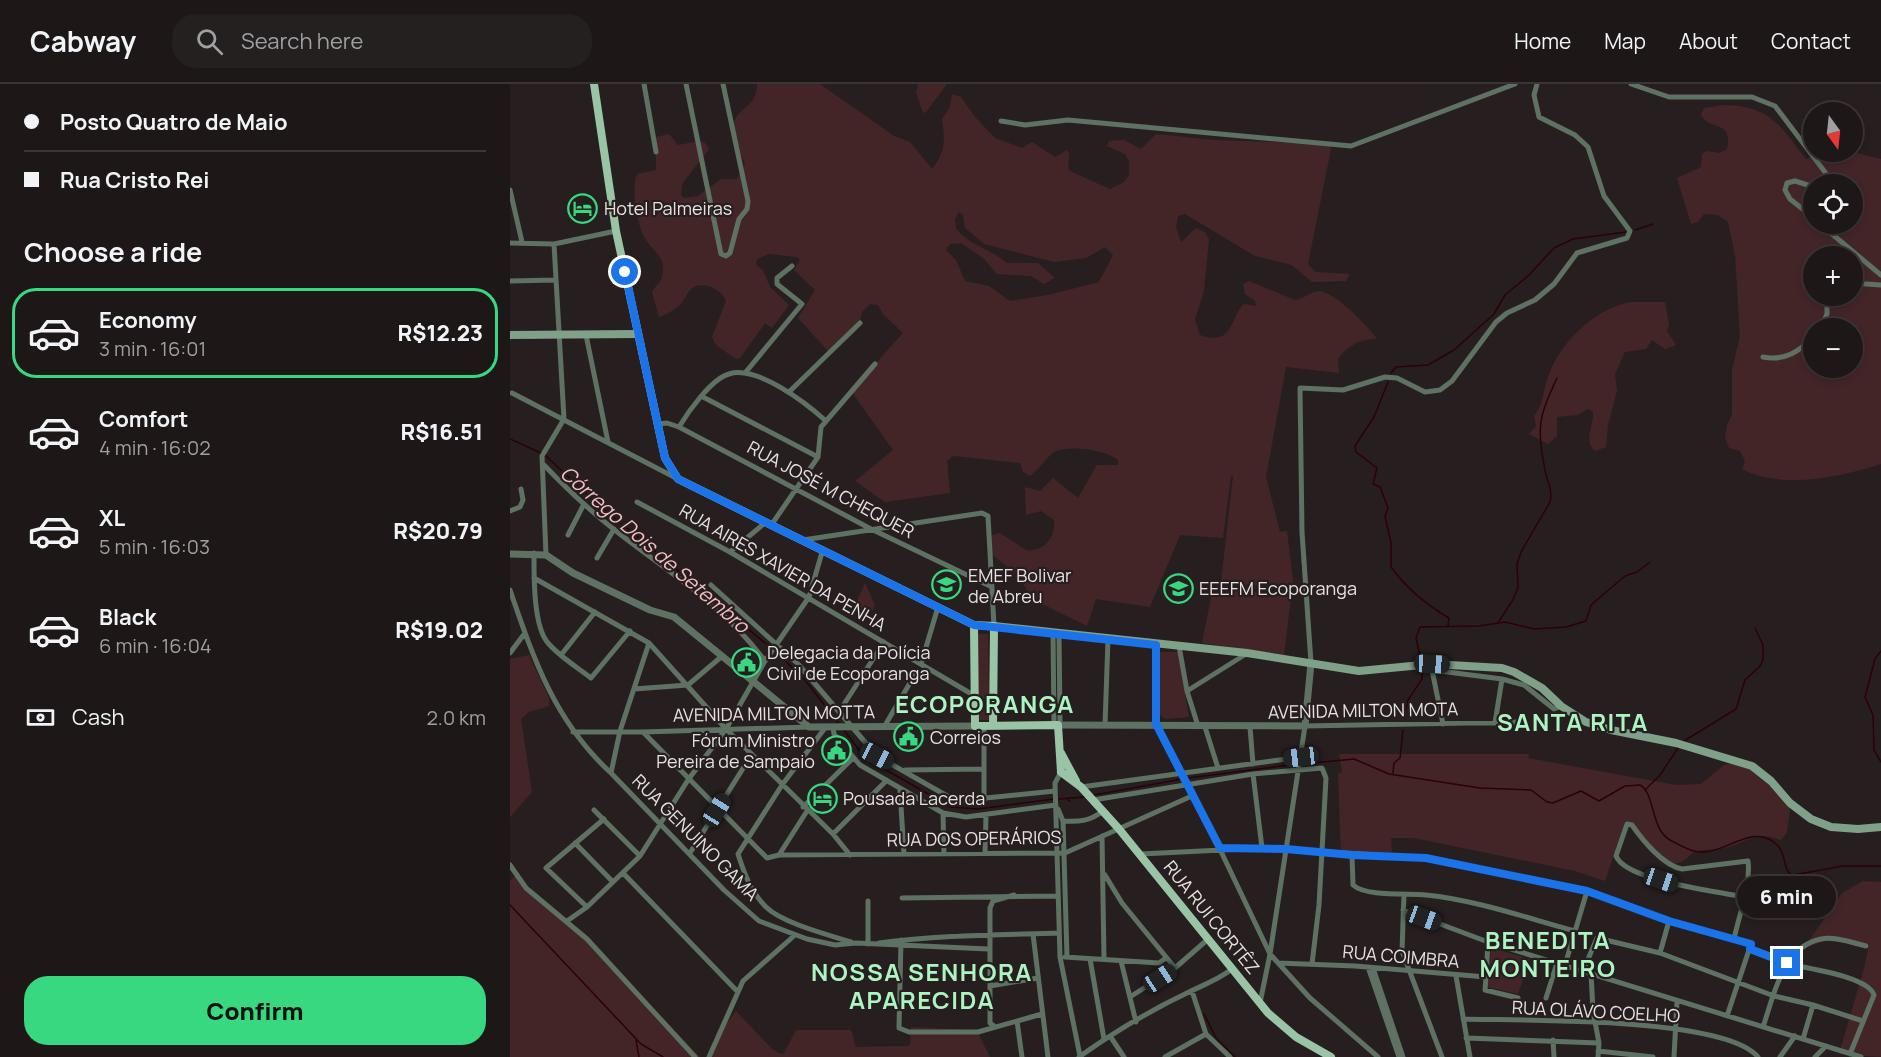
<!DOCTYPE html>
<html lang="en">
<head>
<meta charset="utf-8">
<style>
	:root { --surface:#1d1717; --page:#252020; --text:#f1f3f6; --muted:#a09fa1; --line:#3b3636; --accent:#37d880 }
	body { margin:0; font-family:Manrope,sans-serif; background:var(--page); color:var(--text); height:100vh; display:flex; flex-direction:column; font-size:22px; white-space:nowrap }
	* { box-sizing:border-box; margin:0 }
	p { font-size:20px; color:var(--muted) }
	.icon { flex:none; width:33px; height:33px; fill:none; stroke:currentColor; stroke-width:2; stroke-linecap:round; stroke-linejoin:round }
	.map { position:relative; flex:1; overflow:hidden }
	.sheet { display:flex; flex-direction:column; background:var(--surface); width:510px }
	.sheet>* { flex:none }
	.hud { display:grid; align-content:center; height:132px; padding:0 24px; background:var(--surface) }
	.needle { width:39px; rotate:165deg }
	.buttons { position:absolute; left:1293px; top:18px; display:grid; gap:12px }
	.buttons a { display:grid; place-items:center; width:60px; height:60px; border-radius:50%; background:var(--surface); box-shadow:0 3px 9px #0003,0 0 0 2px var(--line); font-size:30px }
	.end { position:absolute; width:27px; height:27px; margin:-14px; border:8px solid #1a73e8; background:#fff; box-shadow:0 0 0 3px #fff }
	.from { border-radius:50% }
	.bubble { position:absolute; height:42px; border-radius:21px; background:var(--surface); box-shadow:0 3px 9px #0003,0 0 0 2px var(--line); font-size:20px; font-weight:800; line-height:42px; text-align:center }
	.car { position:absolute; width:18px; height:36px; margin:-18px -9px; border-radius:8px; box-shadow:0 0 4px 2px #0007; background:linear-gradient(#222 24%,#8ab4d8 0 40%,#222 0 76%,#8ab4d8 0 86%,#222 0) }
	.hud b { display:flex; align-items:center; gap:21px; height:57px; font-size:22px }
	.hud b+b { border-top:2px solid var(--line) }
	.hud i { width:15px; height:15px; background:var(--text) }
	ul { padding:0; list-style:none }
	li { display:flex; align-items:center; gap:18px; height:90px; margin:0 12px 9px; padding:0 12px; border:3px solid transparent; border-radius:24px }
	li div { flex:1 }
	li b { display:block; font-size:22px }
	li em { font-style:normal; font-weight:800 }
	li.current { border-color:var(--accent) }
	li>.icon { width:54px; height:54px; stroke-width:1.5 }
	h2 { padding:0 24px; font-size:27px; line-height:72px }
	.pay { display:flex; align-items:center; gap:15px; height:66px; padding:0 24px; font-size:22px }
	.pay p { margin-inline-start:auto }
	.button { display:flex; gap:12px; margin-top:auto; padding:12px 24px }
	.button a { flex:1; height:69px; border-radius:24px; background:var(--accent); color:#111; font-size:24px; font-weight:800; line-height:69px; text-align:center }
	header { display:flex; align-items:center; gap:36px; box-sizing:border-box; height:84px; padding:0 30px; background:var(--surface); border-bottom:2px solid var(--line) }
	header strong { font-size:28px }
	nav { display:flex; gap:33px; margin-inline-start:auto; font-size:21px }
	.search { width:420px; height:54px; background:var(--page); display:flex; align-items:center; gap:15px; box-sizing:border-box; padding:0 21px; border-radius:24px; color:var(--muted); font-size:22px }
	main { display:flex; flex:1; min-height:0 }
	.map>svg:first-child { display:block }
	.green { fill:#432528; fill-rule:evenodd }
	.lines { fill:none; stroke-linecap:round; stroke-linejoin:round }
	.stream { stroke:#2c0108; stroke-width:1.5 }
	.minor { stroke:#5d7263; stroke-width:5 }
	.tertiary { stroke:#5d7263; stroke-width:7 }
	.secondary { stroke:#7fa089; stroke-width:8 }
	.primary { stroke:#99c4a6; stroke-width:8 }
	.route { stroke:#1a73e8; stroke-width:8 }
	.labels { text-anchor:middle; dominant-baseline:central; stroke-width:4.5; stroke-linejoin:round; paint-order:stroke }
	.poi-label { font-size:18px; fill:#e7e1e1; stroke:#271f1f; text-anchor:start }
	.street-label { font-size:18px; fill:#e7e1e1; stroke:#271f1f }
	.water-label { font-size:20px; font-style:italic; fill:#f4bec0; stroke:#271f1f }
	.district-label { font-size:24px; font-weight:bold; letter-spacing:1.5px; fill:#acf5c3; stroke:#271f1f }
</style>
</head>
<body>
<header>
<strong>Cabway</strong>
<div class="search"><svg class="icon" aria-label="search" viewBox="0 0 24 24"><circle cx="10" cy="10" r="6"/><path d="M15 15l6 6"/></svg>Search here</div>
<nav><a>Home</a><a>Map</a><a>About</a><a>Contact</a></nav>
</header>
<main>
<section class="sheet">
<div class="hud">
<b><i class="from"></i>Posto Quatro de Maio</b>
<b><i></i>Rua Cristo Rei</b>
</div>
<h2>Choose a ride</h2>
<ul>
<li class="current"><svg class="icon" aria-label="car" viewBox="0 0 24 24"><path d="M5 17H2v-5l4-1 3-4h7l3 4 3 1v5h-3M9 17h6M6 11h13"/><circle cx="7" cy="17" r="2"/><circle cx="17" cy="17" r="2"/></svg><div><b>Economy</b><p>3 min · 16:01</p></div><em>R$12.23</em></li>
<li><svg class="icon" aria-label="car" viewBox="0 0 24 24"><path d="M5 17H2v-5l4-1 3-4h7l3 4 3 1v5h-3M9 17h6M6 11h13"/><circle cx="7" cy="17" r="2"/><circle cx="17" cy="17" r="2"/></svg><div><b>Comfort</b><p>4 min · 16:02</p></div><em>R$16.51</em></li>
<li><svg class="icon" aria-label="car" viewBox="0 0 24 24"><path d="M5 17H2v-5l4-1 3-4h7l3 4 3 1v5h-3M9 17h6M6 11h13"/><circle cx="7" cy="17" r="2"/><circle cx="17" cy="17" r="2"/></svg><div><b>XL</b><p>5 min · 16:03</p></div><em>R$20.79</em></li>
<li><svg class="icon" aria-label="car" viewBox="0 0 24 24"><path d="M5 17H2v-5l4-1 3-4h7l3 4 3 1v5h-3M9 17h6M6 11h13"/><circle cx="7" cy="17" r="2"/><circle cx="17" cy="17" r="2"/></svg><div><b>Black</b><p>6 min · 16:04</p></div><em>R$19.02</em></li>
</ul>
<div class="pay"><svg class="icon" aria-label="cash" viewBox="0 0 24 24"><path d="M3 7h18v10H3z"/><circle cx="12" cy="12" r="2"/></svg>Cash<p>2.0 km</p></div>
<div class="button"><a>Confirm</a></div>
</section>
<div class="map">
<svg width="1371" height="973" viewBox="0 0 1371 973">
	<rect width="100%" height="100%" fill="#271f1f"/>
	<path class="green" d="M247 0H310L384 52 400 58 422 85C436 67 435 56 432 35L440 23 442 10 451 13 465 33 485 54 512 64 522 58 545 73 557 66 559 69 558 84 562 88 600 105 614 98 619 91V77L615 70 597 62 599 57 614 56 631 65 646 50 705 56 822 60 798 180 805 188 840 190 836 197 802 198 782 181 745 172 675 130 668 132 666 143 671 158 686 144 695 148 699 155 694 207 685 235 690 251C722 263 720 236 733 220L746 222 745 217 735 210 733 200 739 197 785 216C794 215 800 208 808 207 823 206 859 243 867 255 852 254 836 262 828 275L829 289 776 283 756 393 770 448 777 447 784 505 711 498 723 392 721 391 713 454 670 451 640 523 586 515 577 542 522 515 509 492 481 470 480 452 490 449 516 466C533 468 546 454 544 436L531 427 516 431 515 403 530 407 543 394 568 414 587 381H608V376C597 366 556 360 543 369 534 376 528 386 520 392L513 388 510 379 443 372 437 377 440 409 375 418 345 397 383 366 341 307 393 249 373 230 368 221 360 220 352 228 350 238 318 267 288 234 305 206 284 186 290 176 287 173 259 170 247 175 246 181 253 186 260 203 279 221 262 244 255 239 230 274 226 275 206 261 202 253 216 217C212 205 191 195 180 206 178 208 177 211 175 214 169 224 160 229 149 233L142 208C146 200 153 198 153 188 155 170 139 165 133 151 127 137 121 105 127 90L146 86V53L159 50 168 61 190 57 195 59 199 65 172 100 171 111 174 114 188 112 211 95H227L235 79C202 19 248 34 247 0ZM449 128 453 131 455 144 474 160 544 178 576 174 595 163 603 171 589 198 538 211 500 217 479 202 455 197 446 176 436 166 440 160 451 159 473 174 487 190 521 192 534 200 545 194 528 179H497C481 165 462 163 446 145L445 135Z
		M408 0H437L416 28 413 29 406 8Z
		M1214 21C1261 22 1269 41 1296 75L1307 70 1315 74 1346 69 1371 75V380C1330 393 1273 406 1232 385L1235 377 1230 367 1219 364 1215 353 1217 341 1222 331V286L1230 252 1225 171 1218 138 1208 131 1194 130 1188 138 1181 140 1167 94 1191 83 1192 70 1196 67 1210 69 1217 65C1224 35 1198 47 1191 31L1194 24ZM1304 100H1342V140H1304ZM1304 172H1342V212H1304ZM1304 244H1342V284H1304Z
		M1122 218H1155L1159 240 1157 247 1166 261 1155 265 1142 256 1136 265 1115 268 1105 290 1107 307 1098 341 1096 363 1085 367C1073 356 1084 342 1083 328L1078 325 1067 331 1047 333V352L1038 360 1019 350 1026 342 1024 332C1034 320 1033 306 1038 293 1050 258 1086 223 1122 218Z
		M355 499 365 521 363 526 342 528Z
		M703 503 781 513 774 571 692 559Z
		M467 550H478L479 636H468Z
		M650 568H668L679 633 655 635 649 630Z
		M19 571 39 614V622L19 628 11 635 22 708 0 733V575Z
		M829 670H1019L1018 674 1166 701 1191 700 1214 681 1223 679 1241 684 1281 719 1277 748 1271 756C1244 746 1239 758 1214 764 1205 766 1196 765 1187 767 1179 769 1176 778 1168 779 1153 782 1129 749 1120 738H1115L1095 797 1065 787 904 754H881L882 770 831 768 828 690 832 688Z
		M5 792 16 804 81 858 190 973H0V797Z
		M1353 797 1371 798V973L1329 970 1355 881 1359 860 1315 857 1297 863 1296 861 1332 809Z
		M981 864 1020 875 1008 910 978 903Z
		M226 927 262 965 271 970 274 969 286 946H341L346 963 397 962 400 961 401 943 461 946 468 949 480 973H201L217 939Z"/>
	<g class="lines">
		<path class="stream" d="M1125 146 1143 140
			M881 289 886 283 918 281 944 266 984 230 995 211 1018 192 1044 164 1063 155 1116 148
			M878 298 864 333 845 362 846 368 867 384 863 400 870 403 878 424 875 432 881 459V483C896 504 917 521 939 534L938 542
			M0 355 31 369
			M35 371 82 415 261 564
			M989 537 1003 516 1008 503 1007 480 1011 468 1040 418C1043 406 1037 398 1035 386 1026 343 1029 333 1047 294
			M265 567 295 596 329 640
			M1371 567 1365 575 1355 613 1363 631 1364 666 1371 678
			M911 577 906 554 910 543 969 542 995 538 1024 545 1056 543 1076 537 1081 521 1115 492 1127 488 1140 478
			M894 634 898 616 912 595V585
			M334 646 355 674 441 723 468 725 544 715
			M1174 657 1226 625 1235 596 1250 582 1253 576V561L1245 544
			M792 680 844 675 879 690 970 704 1021 706 1037 718 1043 719 1071 707 1089 717 1115 702 1130 701C1145 709 1141 746 1160 756 1170 761 1182 769 1194 768 1214 768 1235 747 1256 754 1281 763 1270 788 1283 791L1333 782H1371
			M883 689 884 679 890 674 893 646
			M1136 705 1150 691 1168 664
			M584 711 678 694 787 680
			M555 714 560 717
			M549 715 574 713
			M0 821 131 960 153 973
			M694 930 706 954 725 973
			M126 956 129 973"/>
		<path class="minor" d="M134 0 146 68
			M176 0 211 170 216 172 220 169 229 135 237 125 238 117 213 0
			M1121 0 1159 13H1242L1265 22 1324 100
			M491 37 515 41 558 36 841 62 1005 0
			M1304 103 1285 97 1277 99 1275 106 1280 115 1304 134
			M0 106 12 158
			M1310 140 1371 191
			M0 159 44 160 106 147
			M0 197 45 196
			M1342 199 1371 201
			M1311 244 1317 230V212
			M76 251 98 358
			M1253 273C1275 277 1289 268 1304 252
			M235 289 292 220 267 200V194L282 182
			M279 308 350 239
			M2 309 166 394
			M193 313 308 373
			M148 340 157 339 169 343 361 445 480 502
			M169 343C178 328 201 295 219 290 247 281 296 319 316 337
			M34 381C56 404 80 427 106 447 157 487 215 523 255 577
			M127 418 220 468 465 612
			M0 427 10 423 13 416 11 405
			M262 440 308 373 311 343 365 280
			M58 451 74 420
			M293 456 472 429 478 432 484 542
			M220 468 256 438
			M24 469C24 491 23 542 38 559 50 573 67 583 81 594L120 547
			M36 471 32 372 54 335 44 160
			M87 474 104 445
			M24 494 139 559 216 645 323 750 340 771
			M201 501 288 580 367 672 446 717 545 707
			M0 506C24 576 45 638 101 689
			M543 548 544 641
			M549 549 550 641
			M139 559 110 647 101 689 214 806 249 837 297 855 325 861 346 859 478 865
			M646 561V640L684 711 760 870 800 914 868 973
			M669 562 677 607 688 642
			M0 569 15 549
			M51 571 85 528
			M801 579 792 448 790 304 833 306 875 293 887 294 915 308 930 306 942 297 986 238 997 229 1025 216 1044 200 1067 169 1117 154 1120 147 1094 112 1078 63 1065 51 1029 33 1024 11 1027 0
			M411 580 428 523
			M922 580V586L992 595 1014 601 1044 625 1051 622
			M922 586 933 640
			M124 605 178 601 211 573
			M677 607 736 570
			M329 628 374 558
			M985 639 992 595
			M595 641 598 555
			M374 643 407 587
			M695 643 708 684
			M740 643 743 680
			M315 644 272 701 228 770C234 789 241 808 256 823 272 839 319 851 341 858
			M323 644 324 650 350 681 433 729 456 733 546 721
			M63 648H133L299 643
			M133 648 257 774 269 771 555 769 684 711
			M395 686 474 685
			M551 688 545 699 550 873 570 972
			M743 690 752 764
			M571 703 791 673
			M390 706 394 770
			M474 716V642
			M583 716 743 690 812 684 816 694 809 821 802 880
			M293 723 342 675
			M548 725 553 737 557 873
			M84 726 130 772
			M433 729 434 770
			M553 737C570 738 580 737 593 727
			M323 750 375 698
			M592 752 594 875
			M65 759 103 798
			M180 769 242 670
			M475 769 476 731
			M631 770 752 764 916 774 1077 807 1159 837 1241 860 1217 932
			M269 771 297 727
			M842 771 843 801C856 813 898 809 916 811 966 816 1017 834 1065 847
			M0 781 16 804 77 855 185 973
			M113 789 226 906
			M595 791 612 819 665 884
			M894 810 892 867 932 973
			M392 814 548 812
			M358 817V860
			M77 823 36 784 94 735
			M893 826 978 858 1351 973
			M57 837 77 823 130 772 178 696 216 645 255 577 299 513 313 465
			M523 850 538 973
			M1224 855C1229 831 1241 801 1238 777L1172 785C1154 782 1133 757 1122 741L1117 740 1106 772C1116 797 1207 807 1233 813
			M391 856 389 944 399 948H468L532 930
			M369 859C429 851 489 851 549 849
			M1240 865C1253 870 1266 876 1279 880 1298 885 1358 892 1364 911L1340 970
			M1150 869 1159 837
			M555 873 649 879 656 874
			M580 875 594 955
			M611 877 626 938
			M768 879 845 882 976 893 978 858
			M1055 881 1077 807
			M858 883 889 973
			M863 884 893 973
			M1073 887 1087 854 1150 869 1264 912 1303 921 1353 937
			M1081 889 1083 927 1089 959 1088 973
			M946 892 960 973
			M976 893 975 906 1008 914
			M480 902 528 894
			M620 913 665 884 697 856
			M1036 914 1047 879
			M750 919 760 870 795 642 1012 638
			M953 935C1010 937 1214 932 1248 973
			M507 937 512 973
			M484 942 480 939V824L483 817 504 811
			M1253 943C1264 911 1272 863 1311 855 1325 852 1343 859 1356 862
			M696 950 720 973
			M600 952 614 973
			M956 954 1089 959
			M1293 955 1303 921
			M1043 956 1044 973
			M1088 967 1143 973
			M199 973 233 897 285 851
			M569 973C604 948 643 925 681 907 696 900 709 895 722 885
			M655 973 696 950 682 907
			M1164 973 1167 917
			M1270 973 1285 952
			M1305 973 1316 962"/>
		<path class="tertiary" d="M0 470 36 471 63 489 140 526 164 533 299 643 465 642
			M548 641 795 642 801 579"/>
		<path class="secondary" d="M0 251 128 250
			M484 542 737 569 849 587 922 580 992 584 1004 588 1032 604 1051 622 1076 638 1101 646 1166 659 1242 682 1261 697 1280 719 1301 735 1321 743 1348 745 1371 743"/>
		<path class="primary" d="M84 0 106 147 155 374 168 395 464 541 484 542 483 642
			M464 541 465 642 548 641 551 688
			M551 669 566 697
			M551 688 571 703 609 745 758 929 786 953 821 973"/>
	</g>
	<g class="lines">
		<path class="route" d="M115 188 155 374 168 395 464 541 646 561V640L710 764 776 765 842 771 916 774 1077 807 1159 837 1241 860 1240 865 1277 879"/>
	</g>
	<defs>
		<symbol id="hotel-ring" viewBox="-11 -11 22 22"><circle r="9.5" fill="#271f1f" stroke="#37d880" stroke-width="1.5"/><path d="M-6-4.5h1.5V1H6V5H4.5V3h-9V5H-6ZM-4 0a1.8 1.8 0 1 1 3.6 0ZM.5 0V-2.5h3Q6-2.5 6 0Z" fill="#37d880"/></symbol>
		<symbol id="school-ring" viewBox="-11 -11 22 22"><circle r="9.5" fill="#271f1f" stroke="#37d880" stroke-width="1.5"/><path d="M0-5L7-2L0 1L-7-2ZM-4 1L0 2.5L4 1V4Q0 6-4 4Z" fill="#37d880"/></symbol>
		<symbol id="civic-ring" viewBox="-11 -11 22 22"><circle r="9.5" fill="#271f1f" stroke="#37d880" stroke-width="1.5"/><path d="M-.6-6.5H3V-4.5H.6V-3L4-1V1h2V6H-6V1h2V-1L-.6-3ZM-1.2 2.5V6h2.4V2.5Z" fill="#37d880"/></symbol>
	</defs>
	<g fill-rule="evenodd">
		<use href="#hotel-ring" x="56" y="108" width="33" height="33"/>
		<use href="#school-ring" x="420" y="484" width="33" height="33"/>
		<use href="#school-ring" x="652" y="488" width="33" height="33"/>
		<use href="#civic-ring" x="220" y="562" width="33" height="33"/>
		<use href="#civic-ring" x="382" y="636" width="33" height="33"/>
		<use href="#civic-ring" x="310" y="650" width="33" height="33"/>
		<use href="#hotel-ring" x="296" y="698" width="33" height="33"/>
	</g>
	<g class="labels">
		<g class="poi-label">
			<text x="94" y="124">Hotel Palmeiras</text>
			<text x="458" y="491">EMEF Bolivar<tspan x="458" dy="21">de Abreu</tspan></text>
			<text x="689" y="504">EEEFM Ecoporanga</text>
			<text x="257" y="568">Delegacia da Polícia<tspan x="257" dy="21">Civil de Ecoporanga</tspan></text>
			<text x="420" y="653">Correios</text>
			<text x="305" y="656" text-anchor="end">Fórum Ministro<tspan x="305" dy="21">Pereira de Sampaio</tspan></text>
			<text x="333" y="714">Pousada Lacerda</text>
		</g>
		<g class="street-label">
			<text transform="translate(321 405) rotate(28)">RUA JOSÉ M CHEQUER</text>
			<text transform="translate(273 483) rotate(30)">RUA AIRES XAVIER DA PENHA</text>
			<text transform="translate(853 626) rotate(-1)">AVENIDA MILTON MOTA</text>
			<text transform="translate(264 629) rotate(-1)">AVENIDA MILTON MOTTA</text>
			<text transform="translate(186 753) rotate(45)">RUA GENUINO GAMA</text>
			<text transform="translate(464 754) rotate(-1)">RUA DOS OPERÁRIOS</text>
			<text transform="translate(702 833) rotate(51)">RUA RUI CORTÊZ</text>
			<text transform="translate(891 872) rotate(5)">RUA COIMBRA</text>
			<text transform="translate(1086 927) rotate(3)">RUA OLÁVO COELHO</text>
		</g>
		<g class="water-label">
			<text transform="translate(145 465) rotate(41)">Córrego Dois de Setembro</text>
		</g>
		<g class="district-label">
			<text x="475" y="619">ECOPORANGA</text>
			<text x="1063" y="637">SANTA RITA</text>
			<text x="1038" y="855">BENEDITA<tspan x="1038" dy="28">MONTEIRO</tspan></text>
			<text x="412" y="887">NOSSA SENHORA<tspan x="412" dy="28">APARECIDA</tspan></text>
		</g>
	</g>
</svg>
<div class="buttons">
<a><svg class="needle" viewBox="-14 -14 28 28"><path d="M0-13l5 13h-10z" fill="#e53935"/><path d="M0 13l5-13h-10z" fill="#a09fa1"/></svg></a>
<a><svg class="icon" aria-label="locate" viewBox="0 0 24 24"><circle cx="12" cy="12" r="6"/><path d="M12 2v4M12 18v4M2 12h4M18 12h4"/></svg></a>
<a>+</a>
<a>−</a>
</div>
<i class="end from" style="left:115px;top:188px"></i>
<i class="end" style="left:1277px;top:879px"></i>
<div class="bubble" style="left:1227px;top:792px;width:99px">6 min</div>
<i class="car" style="left:922px;top:580px;rotate:93deg"></i>
<i class="car" style="left:367px;top:672px;rotate:118deg"></i>
<i class="car" style="left:791px;top:673px;rotate:263deg"></i>
<i class="car" style="left:207px;top:726px;rotate:32deg"></i>
<i class="car" style="left:1151px;top:796px;rotate:109deg"></i>
<i class="car" style="left:914px;top:834px;rotate:110deg"></i>
<i class="car" style="left:650px;top:894px;rotate:57deg"></i>
</div>
</main>
</body>
</html>
